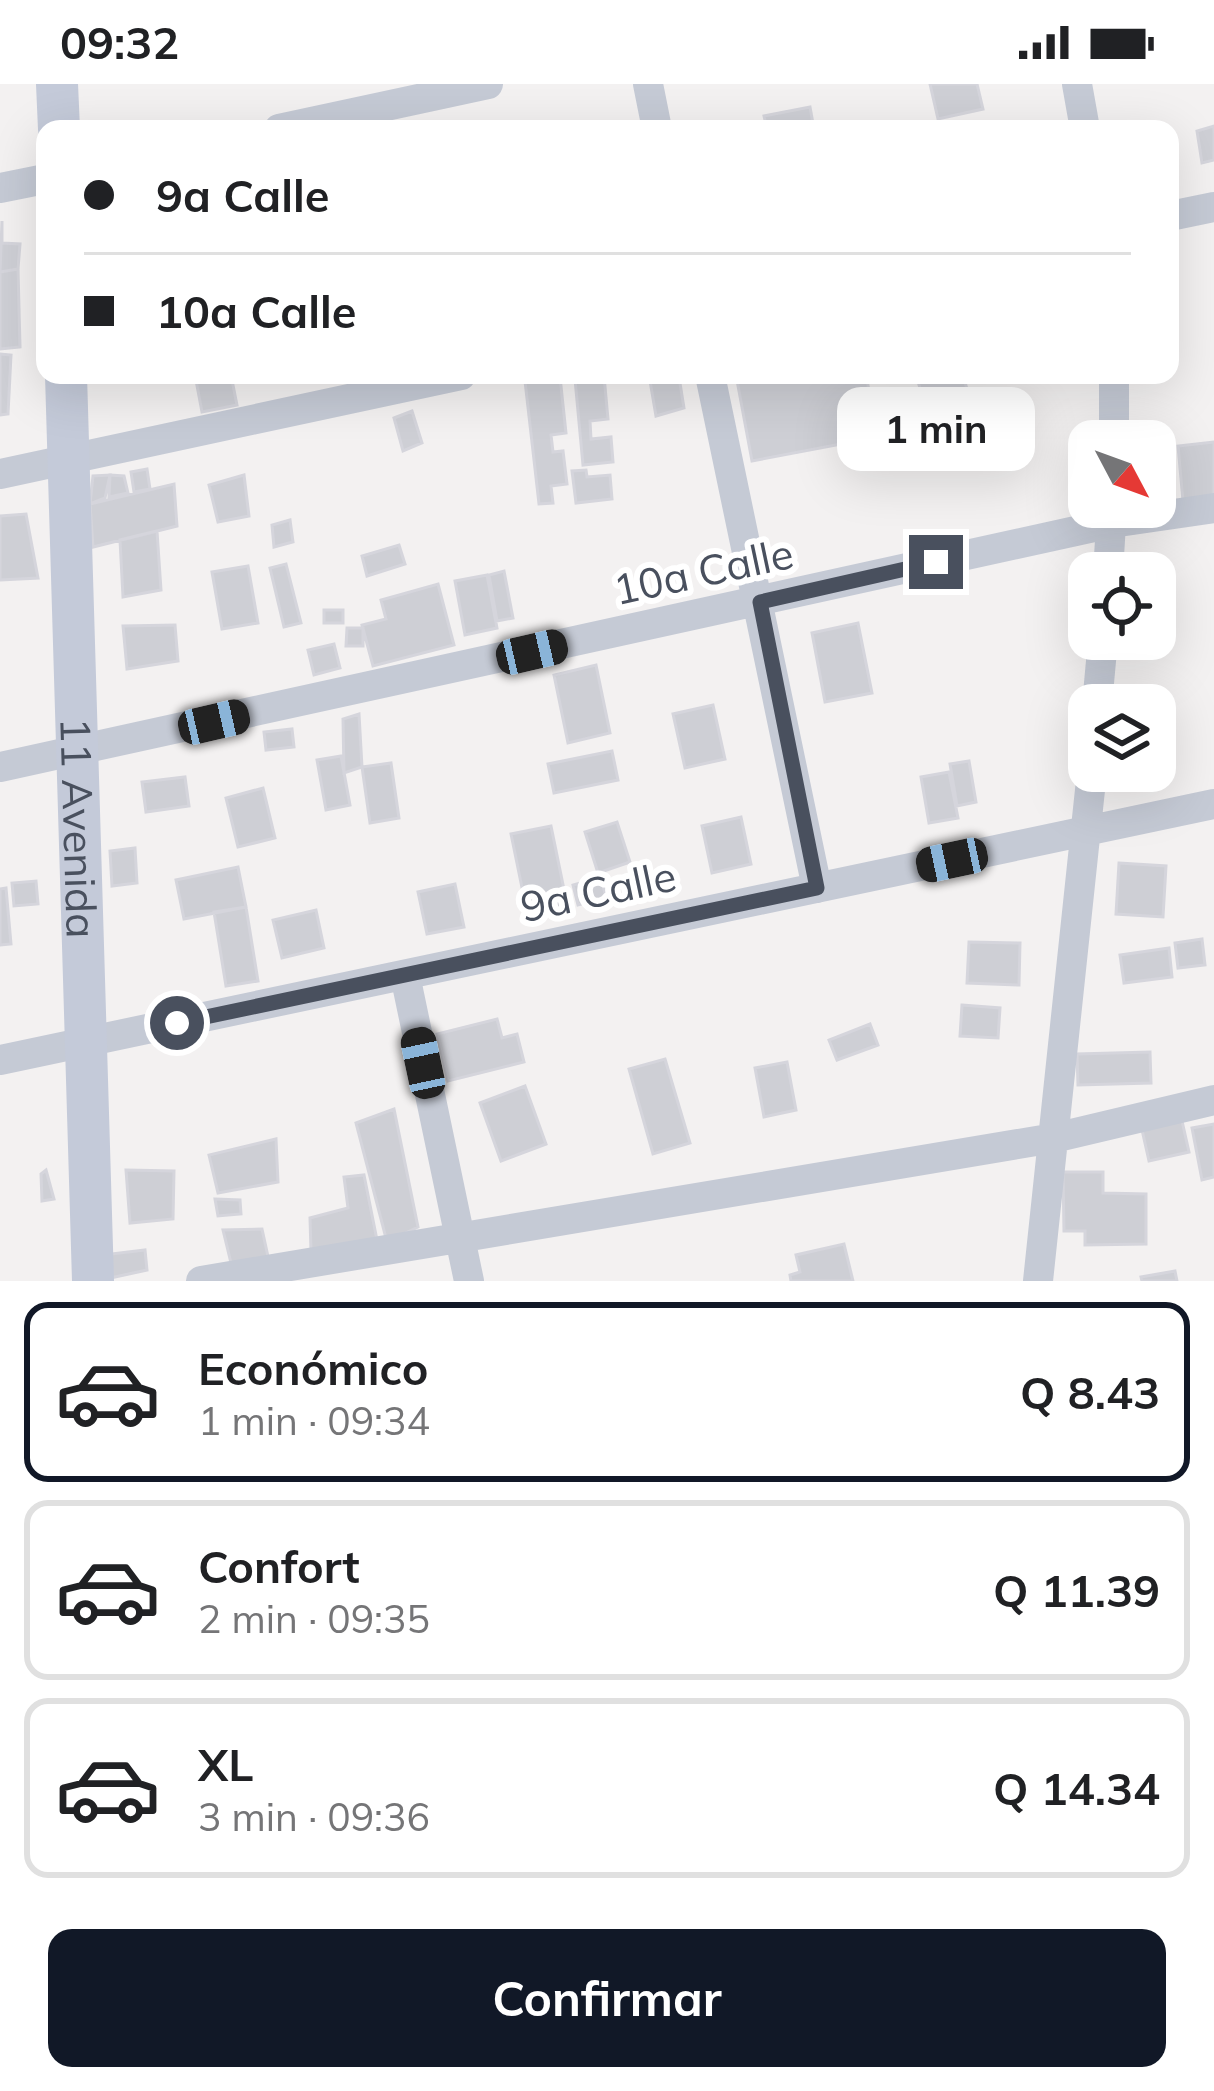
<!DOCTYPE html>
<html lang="es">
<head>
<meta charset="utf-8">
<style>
	:root { --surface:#fff; --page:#f6f6f6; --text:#202124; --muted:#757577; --line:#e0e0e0; --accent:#111827 }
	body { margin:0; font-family:Mulish,sans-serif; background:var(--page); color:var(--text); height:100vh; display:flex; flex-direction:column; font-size:45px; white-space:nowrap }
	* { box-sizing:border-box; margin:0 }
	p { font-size:39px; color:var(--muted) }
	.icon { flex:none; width:66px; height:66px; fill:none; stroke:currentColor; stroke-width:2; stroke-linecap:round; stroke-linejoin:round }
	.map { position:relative; height:1197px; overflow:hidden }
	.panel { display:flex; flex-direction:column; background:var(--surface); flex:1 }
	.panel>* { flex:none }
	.banner { position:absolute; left:36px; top:36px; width:1143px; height:264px; border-radius:24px; box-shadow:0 12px 48px #0002; display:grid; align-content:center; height:264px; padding:0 48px; background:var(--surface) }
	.needle { width:78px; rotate:131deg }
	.controls { position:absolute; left:1068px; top:336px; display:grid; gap:24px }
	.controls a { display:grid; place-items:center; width:108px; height:108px; border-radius:24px; background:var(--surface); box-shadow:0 12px 48px #0002; font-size:60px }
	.end { position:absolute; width:54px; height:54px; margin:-27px; border:15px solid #49505e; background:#fff; box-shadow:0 0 0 6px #fff }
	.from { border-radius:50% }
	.bubble { position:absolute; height:84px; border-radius:24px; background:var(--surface); box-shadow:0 12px 48px #0002; font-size:39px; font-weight:700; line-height:84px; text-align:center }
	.car { position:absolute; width:36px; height:72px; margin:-36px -18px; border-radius:15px; box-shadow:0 0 9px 3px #0007; background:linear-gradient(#222 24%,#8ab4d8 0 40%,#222 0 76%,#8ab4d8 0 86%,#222 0) }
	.banner b { display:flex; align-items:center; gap:42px; height:114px; font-size:45px }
	.banner b+b { border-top:3px solid var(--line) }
	.banner i { width:30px; height:30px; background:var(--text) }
	ul { padding:21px 0 0; list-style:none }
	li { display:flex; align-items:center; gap:36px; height:180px; margin:0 24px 18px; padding:0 24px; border:6px solid var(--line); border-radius:24px }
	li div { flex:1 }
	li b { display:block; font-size:45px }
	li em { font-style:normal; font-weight:700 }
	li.current { border-color:var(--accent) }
	li>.icon { width:108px; height:108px; stroke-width:1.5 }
	.cta { display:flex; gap:24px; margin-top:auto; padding:24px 48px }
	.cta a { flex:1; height:138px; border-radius:24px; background:var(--accent); color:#fff; font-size:48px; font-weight:700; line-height:138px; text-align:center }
	.status { display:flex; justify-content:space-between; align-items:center; height:84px; padding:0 60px; background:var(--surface); direction:ltr }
	.status svg { height:33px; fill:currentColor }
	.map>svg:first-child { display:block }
	.building { fill:#cecfd5; stroke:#d5d5dc; stroke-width:3 }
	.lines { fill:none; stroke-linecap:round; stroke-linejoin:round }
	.street { stroke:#c5cad5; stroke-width:30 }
	.secondary { stroke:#c4cad9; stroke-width:42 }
	.route { stroke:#49505e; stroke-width:15 }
	.labels { text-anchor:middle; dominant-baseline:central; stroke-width:12; stroke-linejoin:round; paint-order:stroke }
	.street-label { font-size:42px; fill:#49505e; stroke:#fff }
</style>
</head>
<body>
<div class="status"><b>09:32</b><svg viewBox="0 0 49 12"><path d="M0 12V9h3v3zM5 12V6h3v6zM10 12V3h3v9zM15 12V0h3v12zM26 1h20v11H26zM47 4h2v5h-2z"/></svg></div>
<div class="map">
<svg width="1214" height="1197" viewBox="0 0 1214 1197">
	<rect width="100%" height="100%" fill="#f3f1f1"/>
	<path class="building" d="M930 0H977L983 25 938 35Z
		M810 23 814 45H767L764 32Z
		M1214 42V76L1202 79 1197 47Z
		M2 137V159L20 160 18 185 0 188Z
		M18 185 20 263 0 265V188Z
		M0 270 11 271 8 330 0 331Z
		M195 291H231L237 321 202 328Z
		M649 291H684L679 293 684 324 656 332Z
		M736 291H866L878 353 752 377Z
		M916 291H963L974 330 932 343Z
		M604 292 608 335 590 337 591 355 611 353 613 378 583 381 575 295Z
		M560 293 566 349 551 351 553 368 563 367 567 400 551 402 553 419 539 420 525 297Z
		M412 327 422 359 403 367 394 334Z
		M1214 358V415L1183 417 1178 362Z
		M147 385 150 405 134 408 131 388Z
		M586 386 587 393 610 391 612 415 576 419 572 387Z
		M110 391 124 392 128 409 109 413Z
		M110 391 105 414 90 420 93 392Z
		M244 391 249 432 218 438 209 401Z
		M174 400 177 442 93 463 90 420Z
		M26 430 38 494 0 496V432Z
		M290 436 293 458 274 463 272 441Z
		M157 447 161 506 123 513 120 456Z
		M399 461 405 480 367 492 362 472Z
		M286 480 301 539 284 543 270 484Z
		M248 482 258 539 222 545 212 488Z
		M504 487 513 534 497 537 489 491Z
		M487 491 497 544 465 551 455 497Z
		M438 500 454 561 373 582 362 541 386 535 381 516Z
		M324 526H343V539H324Z
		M858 539 872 609 825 618 812 549Z
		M175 541 178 577 127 585 123 542Z
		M347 544H363V562H346Z
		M334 560 340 584 314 591 308 566Z
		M596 581 610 649 568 659 554 591Z
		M713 621 725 675 685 684 673 630Z
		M359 630 362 683 344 689 343 635Z
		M292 645 294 663 266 666 264 648Z
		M612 667 618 696 554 709 548 680Z
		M341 672 350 721 326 726 317 676Z
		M969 677 976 718 957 722 950 680Z
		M391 679 399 734 370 739 362 683Z
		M949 688 958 734 929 739 921 693Z
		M185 693 189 722 146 728 142 698Z
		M263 704 275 754 238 763 226 714Z
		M741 733 751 780 712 789 702 742Z
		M617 738 630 778 598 789 585 748Z
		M551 742 568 825 528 833 511 750Z
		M135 764 137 799 112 802 110 767Z
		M1119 779 1166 782 1163 833 1116 830Z
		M238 783 246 823 184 835 176 796Z
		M601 793 606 814 578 821 573 801Z
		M36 797 38 820 14 822 12 799Z
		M455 800 464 843 427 850 418 808Z
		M6 804 11 860 0 861V805Z
		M246 823 258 897 226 902 214 828Z
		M316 826 324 864 282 874 273 836Z
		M1202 855 1205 881 1178 884 1175 859Z
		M969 858 1020 859 1019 901 967 899Z
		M1169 864 1172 893 1124 899 1120 871Z
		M962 921 1000 924 998 954 960 952Z
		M497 935 502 954 517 950 524 978 448 997 437 950Z
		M870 940 878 961 837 976 829 956Z
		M1150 968 1151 999 1078 1001 1077 970Z
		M665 975 690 1059 653 1070 629 985Z
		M787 978 796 1026 764 1033 755 984Z
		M525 1002 546 1060 501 1077 480 1019Z
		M394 1025 418 1143 387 1158 356 1039Z
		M1180 1028 1189 1068 1149 1077 1140 1037Z
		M1214 1040V1093L1202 1096 1192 1044Z
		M276 1055 278 1098 218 1109 209 1071Z
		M46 1086 54 1115 42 1117 41 1090Z
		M126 1086 174 1087 173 1135 130 1139Z
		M1063 1088H1103V1109L1146 1110V1160L1085 1161V1147H1064Z
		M364 1091 377 1156 311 1167 310 1134 348 1124 344 1093Z
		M215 1115 240 1116 241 1130 218 1132Z
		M262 1145 269 1177 231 1179 223 1146Z
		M844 1160 853 1197H791L790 1191 800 1188 796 1171Z
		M145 1166 147 1186 110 1194 111 1170Z
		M1175 1187 1177 1197H1142L1141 1193Z"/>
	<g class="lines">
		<path class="street" d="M648 0 657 45
			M1077 0 1085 45
			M279 45 488 0
			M0 104 45 95
			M1170 132 1214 123
			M710 291 817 804
			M1114 291V357
			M0 390 461 291
			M1108 489 1112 423
			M1097 621 1103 555
			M0 683 1112 439 1214 424
			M405 891 469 1197
			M0 976 1214 720
			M201 1197 1054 1054 1214 1016
			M1038 1197 1092 687"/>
		<g class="secondary">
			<path d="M57 0 59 45"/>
			<path id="s1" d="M66 291 93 1197"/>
		</g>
	</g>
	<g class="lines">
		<path class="route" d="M177 939 817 804 760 518 936 478"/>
	</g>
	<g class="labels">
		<g class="street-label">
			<text transform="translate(703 487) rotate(-12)">10a Calle</text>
			<text stroke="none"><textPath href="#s1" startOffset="453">11 Avenida</textPath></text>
			<text transform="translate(598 807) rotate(-12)">9a Calle</text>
		</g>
	</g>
</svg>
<div class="controls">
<a><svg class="needle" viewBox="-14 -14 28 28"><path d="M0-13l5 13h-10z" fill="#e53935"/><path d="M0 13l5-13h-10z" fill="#757577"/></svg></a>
<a><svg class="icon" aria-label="locate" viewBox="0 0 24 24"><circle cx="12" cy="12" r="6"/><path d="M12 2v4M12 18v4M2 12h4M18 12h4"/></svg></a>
<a><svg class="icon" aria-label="layers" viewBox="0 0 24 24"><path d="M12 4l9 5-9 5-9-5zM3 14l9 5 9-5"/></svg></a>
</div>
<i class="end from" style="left:177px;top:939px"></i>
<i class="end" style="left:936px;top:478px"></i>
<div class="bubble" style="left:837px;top:303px;width:198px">1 min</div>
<i class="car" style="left:532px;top:568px;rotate:77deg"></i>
<i class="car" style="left:214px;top:638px;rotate:77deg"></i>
<i class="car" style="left:952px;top:776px;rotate:258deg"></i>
<i class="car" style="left:423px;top:979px;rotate:348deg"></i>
<div class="banner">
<b><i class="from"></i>9a Calle</b>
<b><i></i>10a Calle</b>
</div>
</div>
<section class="panel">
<ul>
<li class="current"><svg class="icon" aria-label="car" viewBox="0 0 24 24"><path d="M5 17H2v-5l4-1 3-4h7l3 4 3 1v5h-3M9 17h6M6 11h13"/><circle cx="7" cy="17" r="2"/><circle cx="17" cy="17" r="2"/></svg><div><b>Económico</b><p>1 min · 09:34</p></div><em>Q 8.43</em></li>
<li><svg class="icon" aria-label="car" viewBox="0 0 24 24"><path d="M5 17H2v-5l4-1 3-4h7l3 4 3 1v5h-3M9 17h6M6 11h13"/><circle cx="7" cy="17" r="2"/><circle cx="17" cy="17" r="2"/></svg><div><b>Confort</b><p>2 min · 09:35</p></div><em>Q 11.39</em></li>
<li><svg class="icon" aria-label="car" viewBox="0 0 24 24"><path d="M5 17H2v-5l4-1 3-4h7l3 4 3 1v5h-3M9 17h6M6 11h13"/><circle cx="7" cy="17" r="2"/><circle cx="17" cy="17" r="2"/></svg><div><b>XL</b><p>3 min · 09:36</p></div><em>Q 14.34</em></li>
</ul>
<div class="cta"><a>Confirmar</a></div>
</section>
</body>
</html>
